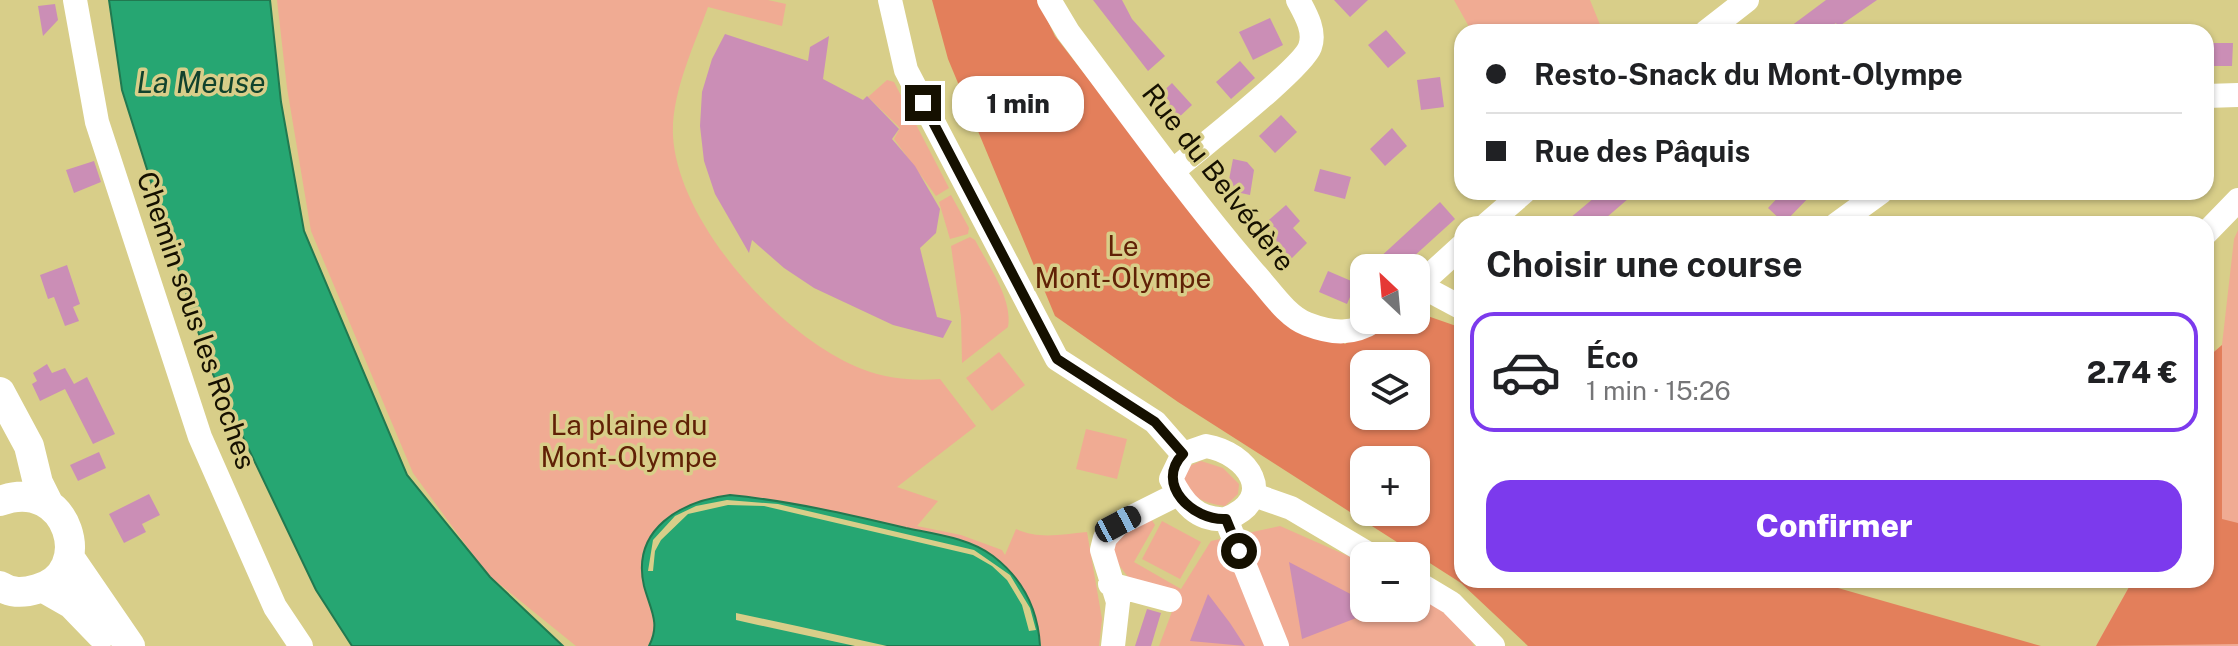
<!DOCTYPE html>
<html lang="fr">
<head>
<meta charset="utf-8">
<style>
	:root { --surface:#fff; --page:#f2f2f2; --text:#202124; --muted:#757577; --line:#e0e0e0; --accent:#7c3aed }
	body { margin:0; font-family:"Public Sans",sans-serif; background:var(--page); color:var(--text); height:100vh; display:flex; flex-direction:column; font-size:30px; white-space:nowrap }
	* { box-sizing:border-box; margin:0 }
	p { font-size:26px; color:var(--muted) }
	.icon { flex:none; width:44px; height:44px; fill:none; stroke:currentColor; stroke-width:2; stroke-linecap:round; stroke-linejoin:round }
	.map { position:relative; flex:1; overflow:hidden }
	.panel { position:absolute; left:1454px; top:216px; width:760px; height:372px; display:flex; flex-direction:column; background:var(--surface); border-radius:24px; box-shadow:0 2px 6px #0004 }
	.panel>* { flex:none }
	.guide { position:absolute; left:1454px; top:24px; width:760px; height:176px; border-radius:24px; box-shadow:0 2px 6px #0004; display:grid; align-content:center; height:176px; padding:0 32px; background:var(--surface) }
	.needle { width:52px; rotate:334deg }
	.buttons { position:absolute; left:1350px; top:254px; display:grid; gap:16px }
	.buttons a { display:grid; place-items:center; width:80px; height:80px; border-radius:16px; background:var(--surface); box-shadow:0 2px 6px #0004; font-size:40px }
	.end { position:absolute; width:36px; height:36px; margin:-18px; border:10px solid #151000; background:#fff; box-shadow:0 0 0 4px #fff }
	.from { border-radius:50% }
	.bubble { position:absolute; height:56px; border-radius:24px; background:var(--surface); box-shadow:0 2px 6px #0004; font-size:26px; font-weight:800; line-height:56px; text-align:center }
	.car { position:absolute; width:24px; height:48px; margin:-24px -12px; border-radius:10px; box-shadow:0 0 6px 2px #0007; background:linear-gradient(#222 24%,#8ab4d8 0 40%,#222 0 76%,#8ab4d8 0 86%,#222 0) }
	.guide b { display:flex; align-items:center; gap:28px; height:76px; font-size:30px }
	.guide b+b { border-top:2px solid var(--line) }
	.guide i { width:20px; height:20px; background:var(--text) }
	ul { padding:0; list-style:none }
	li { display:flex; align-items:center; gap:24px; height:120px; margin:0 16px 12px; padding:0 16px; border:4px solid transparent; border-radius:24px }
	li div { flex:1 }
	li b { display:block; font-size:30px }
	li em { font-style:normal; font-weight:800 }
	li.current { border-color:var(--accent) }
	li>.icon { width:72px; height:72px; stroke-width:1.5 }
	h2 { padding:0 32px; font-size:36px; line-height:96px }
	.primary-button { display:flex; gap:16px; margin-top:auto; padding:16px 32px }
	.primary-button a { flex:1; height:92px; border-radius:24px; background:var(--accent); color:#fff; font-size:32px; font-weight:800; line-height:92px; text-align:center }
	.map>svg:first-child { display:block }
	.green { fill:#f0ab93 }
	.forest { fill:#e37f5b; fill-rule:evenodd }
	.water { fill:#26a672; stroke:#217950; stroke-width:2 }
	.pier { fill:#d8ce89 }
	.building { fill:#cb8eb6 }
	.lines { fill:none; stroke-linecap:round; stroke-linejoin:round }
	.minor { stroke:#fff; stroke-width:24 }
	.major { stroke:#fff; stroke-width:30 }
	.route { stroke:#151000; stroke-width:10 }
	.labels { text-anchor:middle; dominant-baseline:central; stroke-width:7; stroke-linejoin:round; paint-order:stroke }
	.street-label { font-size:28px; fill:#151000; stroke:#d8ce89 }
	.park-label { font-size:28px; fill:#602106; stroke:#d8ce89 }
	.water-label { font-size:30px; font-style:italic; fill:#11432d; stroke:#d8ce89 }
</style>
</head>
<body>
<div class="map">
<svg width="2238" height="646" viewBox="0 0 2238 646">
	<rect width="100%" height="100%" fill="#d8ce89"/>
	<path class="green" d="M277 0H768L786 4 782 26 708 7C694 46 671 94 673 136 678 224 783 339 862 369 888 379 912 381 940 379L976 426 897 487 938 501 917 526 961 535 1002 550 1005 555 1016 529C1040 540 1062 534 1087 532L1102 619 1099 646H576L487 574 413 473 311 231 287 88Z
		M1454 0H1590L1603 32H1472Z
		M887 80 894 82 949 188 936 196 894 139 900 128 868 97Z
		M951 195 969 228 968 234 950 239 939 202Z
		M2238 230V646H2096L2133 580H2206V358L2222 345 2234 239Z
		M970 237 975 240C988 265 1013 299 1008 327L962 363 961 317 951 246Z
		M999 352 1025 385 992 411 966 378Z
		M1086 429 1127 439 1117 479 1076 469Z
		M1201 461 1223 468 1239 484 1238 494 1225 506C1205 504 1178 494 1185 468Z
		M1148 514 1155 525 1134 562 1181 589 1211 541 1280 526 1364 563V608H1416V591L1466 630 1474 646H1159L1176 601 1128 577 1113 557 1115 532Z
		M1162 521 1201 542 1180 579 1142 559Z"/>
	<path class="forest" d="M932 0H1038L1055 36 1215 242 1345 344 1382 320H1416V312L1462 328V580H1810L2041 646H1528L1461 583 1178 402 1055 316 948 59ZM1364 364H1416V416H1364ZM1364 460H1416V512H1364Z
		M2222 345V519L2238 523V644L2096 646 2133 580H2206V359Z"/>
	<path class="water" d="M109 0H270L281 102 304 231 407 475 490 577 563 646H352L316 590 209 366 122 90Z
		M730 495C790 501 847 514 906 528 935 534 969 538 993 556 1023 579 1038 609 1040 646H649C661 623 650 609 644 586 631 529 681 501 730 495Z"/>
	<path class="pier" d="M727 500 778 504 974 550 1010 575 1030 608 1036 630 1029 631 1022 605 1007 580 992 566 973 555 764 506 728 505 688 514 661 540 655 551 653 571H648L653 540 675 516 696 506Z
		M736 613 797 626 887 646H855L758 625 736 620Z"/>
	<path class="building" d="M1093 0H1122L1132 19 1165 56 1148 71Z
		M1334 0H1368L1350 17Z
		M1826 0H1877L1838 27 1836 23 1823 32H1783Z
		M55 4 58 20 43 36 38 6Z
		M1270 18 1283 45 1253 60 1239 32Z
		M1386 30 1406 53 1388 68 1368 45Z
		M725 34 808 61 810 47 829 36 823 79 863 100 867 96 899 129 892 139 915 166 940 209 936 233 920 248 937 317 952 321 943 338 893 325 814 288 784 268 752 240 749 253 715 194 704 161 700 126 702 92 712 59Z
		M2206 43H2233L2232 66H2206Z
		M1240 61 1255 78 1231 99 1216 82Z
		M1440 77 1444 107 1421 110 1417 80Z
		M1172 83 1192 105 1175 121 1155 99Z
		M1281 115 1297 132 1275 153 1259 136Z
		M1392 128 1407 146 1385 166 1370 149Z
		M1233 159 1247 162 1254 170 1250 195 1227 190Z
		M94 161 101 182 74 193 66 170Z
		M1320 169 1351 177 1345 199 1314 191Z
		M1601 192H1636L1599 224H1563Z
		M1783 192H1814L1784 223 1768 208Z
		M1440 202 1455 219 1401 268H1384L1377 260Z
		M1286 205 1300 221 1293 228 1307 243 1291 259 1261 227Z
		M67 265 80 304 73 307 79 321 65 326 54 297 48 299 40 275Z
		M1328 271 1356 283 1347 304 1319 292Z
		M47 364 52 373 65 368 74 384 87 377 115 434 93 444 65 389 40 401 32 384 37 381 33 373Z
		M99 452 106 468 78 481 70 465Z
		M149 494 160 515 142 524 146 532 124 543 109 514Z
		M1289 562 1364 601V615L1302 639Z
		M1208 594 1230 623 1245 646 1190 641Z
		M1147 609 1161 613 1151 646H1135Z"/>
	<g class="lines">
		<path class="minor" d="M75 0 97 122 200 437 275 607 301 646
			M890 0 906 70 1057 359 1155 422 1183 454
			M1049 0 1068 32C1129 113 1189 197 1255 274 1270 290 1286 316 1307 324 1333 334 1353 335 1376 320
			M1706 32 1747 0
			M2206 96 2238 95
			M1173 171C1197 150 1302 69 1310 47 1316 31 1305 13 1298 0
			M1487 224 1524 192
			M1837 224 1881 192
			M2206 233 2238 200
			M1419 285 1462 246
			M1416 287 1419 285 1462 308
			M1206 446C1248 453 1279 498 1226 519 1197 521 1183 503 1171 479L1183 454Z
			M1254 495 1291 508 1372 556
			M1226 519 1277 646
			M1416 582 1451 603 1493 646
			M1110 584 1170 600
			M1113 646 1118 602 1102 550 1105 538 1118 524 1178 494"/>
		<path class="major" d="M0 392 29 446 38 483 48 503
			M0 501C69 475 97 574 37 589 24 593 12 594 0 586
			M69 557 130 646
			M44 588 72 604 101 634"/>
	</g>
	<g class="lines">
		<path class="route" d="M923 103 1057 359 1155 422 1183 454C1154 484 1193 521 1226 519L1239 551"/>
	</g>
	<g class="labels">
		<g class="street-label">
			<text transform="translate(1219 177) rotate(52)">Rue du Belvédère</text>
			<text transform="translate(197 320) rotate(71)">Chemin sous les Roches</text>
		</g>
		<g class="park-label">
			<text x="1123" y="245">Le<tspan x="1123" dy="32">Mont-Olympe</tspan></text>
			<text x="629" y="424">La plaine du<tspan x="629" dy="32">Mont-Olympe</tspan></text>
		</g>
		<g class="water-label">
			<text x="201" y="82">La Meuse</text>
		</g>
	</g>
</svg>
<div class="buttons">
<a><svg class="needle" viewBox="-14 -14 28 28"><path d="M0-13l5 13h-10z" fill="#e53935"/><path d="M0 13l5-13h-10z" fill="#757577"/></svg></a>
<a><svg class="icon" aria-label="layers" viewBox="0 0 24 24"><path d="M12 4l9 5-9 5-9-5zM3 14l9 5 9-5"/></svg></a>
<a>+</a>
<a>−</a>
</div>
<i class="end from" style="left:1239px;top:551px"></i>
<i class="end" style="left:923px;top:103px"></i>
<div class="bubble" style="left:952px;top:76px;width:132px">1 min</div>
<i class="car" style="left:1118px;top:524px;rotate:62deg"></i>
<div class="guide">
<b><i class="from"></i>Resto-Snack du Mont-Olympe</b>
<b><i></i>Rue des Pâquis</b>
</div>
<section class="panel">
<h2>Choisir une course</h2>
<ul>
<li class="current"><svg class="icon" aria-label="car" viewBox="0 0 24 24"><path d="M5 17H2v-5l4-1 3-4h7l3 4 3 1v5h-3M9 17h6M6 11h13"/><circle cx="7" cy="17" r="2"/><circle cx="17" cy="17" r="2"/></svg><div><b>Éco</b><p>1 min · 15:26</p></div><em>2.74 €</em></li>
</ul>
<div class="primary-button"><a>Confirmer</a></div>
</section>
</div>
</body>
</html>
